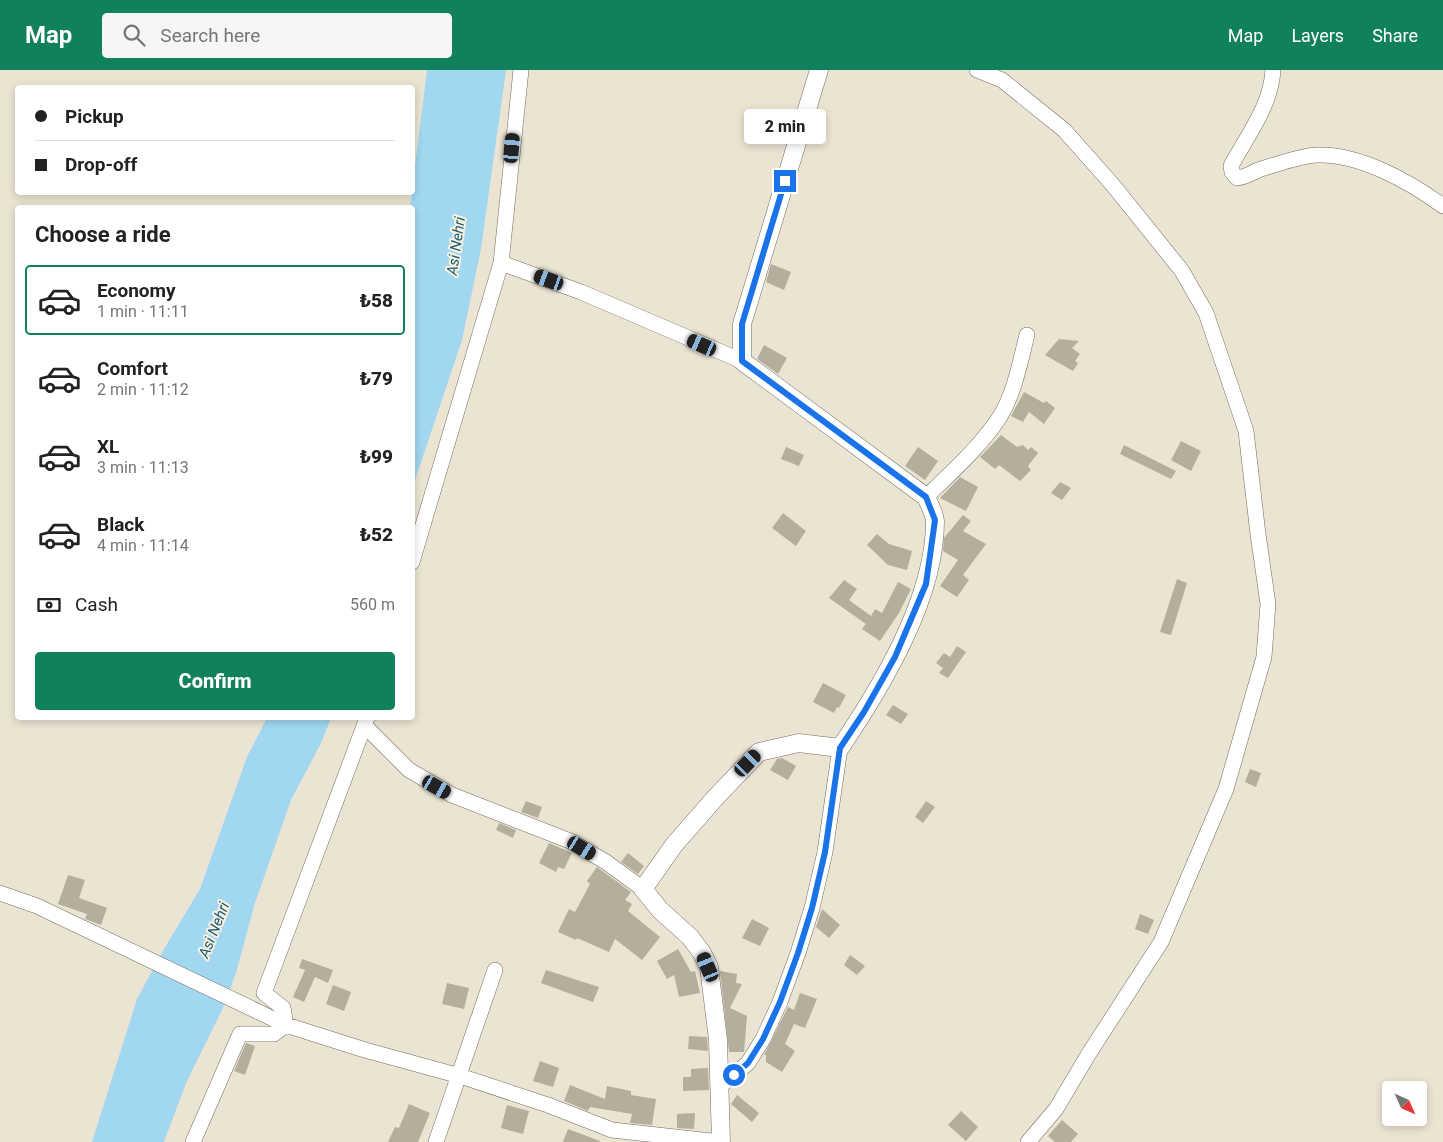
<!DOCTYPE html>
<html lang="en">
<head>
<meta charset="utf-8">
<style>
	:root { --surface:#fff; --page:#f6f6f6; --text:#222; --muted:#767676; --line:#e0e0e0; --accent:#10805d }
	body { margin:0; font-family:Roboto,sans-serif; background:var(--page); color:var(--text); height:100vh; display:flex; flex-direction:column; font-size:19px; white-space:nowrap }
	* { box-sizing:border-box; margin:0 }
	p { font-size:16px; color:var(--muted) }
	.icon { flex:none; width:28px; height:28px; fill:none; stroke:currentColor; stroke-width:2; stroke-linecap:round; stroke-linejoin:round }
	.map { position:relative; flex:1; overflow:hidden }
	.panel { position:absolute; left:15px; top:135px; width:400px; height:515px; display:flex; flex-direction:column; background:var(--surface); border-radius:5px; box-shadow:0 2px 8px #0003 }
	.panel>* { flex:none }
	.top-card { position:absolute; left:15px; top:15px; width:400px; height:110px; border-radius:5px; box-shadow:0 2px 8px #0003; display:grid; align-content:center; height:110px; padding:0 20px; background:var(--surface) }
	.needle { width:32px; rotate:135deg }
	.controls { position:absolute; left:1382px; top:1011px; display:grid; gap:10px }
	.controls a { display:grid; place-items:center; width:45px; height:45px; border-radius:5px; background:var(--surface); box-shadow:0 2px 8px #0003; font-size:25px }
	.end { position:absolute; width:22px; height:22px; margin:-11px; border:6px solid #1a73e8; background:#fff; box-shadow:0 0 0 2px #fff }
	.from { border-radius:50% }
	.bubble { position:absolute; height:35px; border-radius:5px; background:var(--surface); box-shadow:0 2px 8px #0003; font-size:16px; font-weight:800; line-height:35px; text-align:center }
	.car { position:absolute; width:15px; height:30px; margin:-15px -8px; border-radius:6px; box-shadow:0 0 4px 1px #0007; background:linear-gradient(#222 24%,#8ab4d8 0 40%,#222 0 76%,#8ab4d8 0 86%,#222 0) }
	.top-card b { display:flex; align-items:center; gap:18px; height:48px; font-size:19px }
	.top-card b+b { border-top:1px solid var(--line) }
	.top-card i { width:12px; height:12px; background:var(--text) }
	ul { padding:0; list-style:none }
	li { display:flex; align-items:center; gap:15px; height:70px; margin:0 10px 8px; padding:0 10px; border:2px solid transparent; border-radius:5px }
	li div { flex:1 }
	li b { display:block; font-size:19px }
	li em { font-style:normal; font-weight:800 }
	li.selected { border-color:var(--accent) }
	li>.icon { width:45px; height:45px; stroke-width:1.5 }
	h2 { padding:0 20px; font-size:22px; line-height:60px }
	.pay { display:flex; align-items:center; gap:12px; height:55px; padding:0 20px; font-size:19px }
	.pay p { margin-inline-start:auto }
	.cta { display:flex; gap:10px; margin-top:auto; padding:10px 20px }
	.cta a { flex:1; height:58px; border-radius:5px; background:var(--accent); color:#fff; font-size:20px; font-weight:800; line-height:58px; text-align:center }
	header { display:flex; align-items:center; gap:30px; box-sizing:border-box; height:70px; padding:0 25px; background:var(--accent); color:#fff }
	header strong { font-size:24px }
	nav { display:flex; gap:28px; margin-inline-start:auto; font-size:18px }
	.search { width:350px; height:45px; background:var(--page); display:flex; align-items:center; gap:12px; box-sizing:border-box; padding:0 18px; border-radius:5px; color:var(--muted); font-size:19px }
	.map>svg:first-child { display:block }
	.water { fill:#a1d7f1 }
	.building { fill:#b5ae9d }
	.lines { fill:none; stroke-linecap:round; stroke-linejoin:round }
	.minor-casing { stroke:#726c5c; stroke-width:16 }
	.tertiary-casing { stroke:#726c5c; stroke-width:19 }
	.minor { stroke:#fff; stroke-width:15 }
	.tertiary { stroke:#fff; stroke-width:18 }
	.route { stroke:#1a73e8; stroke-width:6 }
	.labels { text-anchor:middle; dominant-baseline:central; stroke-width:4; stroke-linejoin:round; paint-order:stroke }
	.water-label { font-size:15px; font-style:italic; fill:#195b76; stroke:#f9f1df }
</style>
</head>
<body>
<header>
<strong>Map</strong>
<div class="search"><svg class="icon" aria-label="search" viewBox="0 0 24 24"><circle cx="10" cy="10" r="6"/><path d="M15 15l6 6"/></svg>Search here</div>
<nav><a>Map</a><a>Layers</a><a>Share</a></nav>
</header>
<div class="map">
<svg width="1443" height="1072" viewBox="0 0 1443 1072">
	<rect width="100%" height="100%" fill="#ebe4d2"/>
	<path class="water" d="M427 0H506L481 179 462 270 413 416 412 138 410 137Z
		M267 648H331L321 673 291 730 255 833 236 903 223 938 186 1013 164 1072H92L137 929 164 879 200 819 247 687Z"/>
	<path class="building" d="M771 194 791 202 784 220 766 212Z
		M1059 269 1079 271 1072 278 1080 284 1075 291 1078 293 1073 301 1045 285Z
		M764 275 787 288 778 304 757 289Z
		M1024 322 1044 333 1046 331 1055 338 1044 354 1029 342 1023 352 1011 346Z
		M1001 365 1017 377 1023 375 1028 380 1031 377 1038 383 1028 396 1031 400 1020 411 999 395 995 399 980 387Z
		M1181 371 1201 381 1191 401 1171 390Z
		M1124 375 1176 401 1171 409 1120 384Z
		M786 377 804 385 799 396 781 389Z
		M918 377 938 391 925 410 905 396Z
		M960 407 978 417 966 441 940 428Z
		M1060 412 1071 418 1062 430 1051 423Z
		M783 443 806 461 796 476 772 458Z
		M963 445 971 451 963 461 986 474 963 505 969 510 957 527 940 516 958 490 943 481 944 468Z
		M877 464 889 474 912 481 907 500 888 495 867 475Z
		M1177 509 1187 513 1171 565 1160 562Z
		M844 510 857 519 849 530 871 546 875 539 882 543 898 512 911 519 899 543 880 571 862 559 866 554 829 528Z
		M957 576 966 582 948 608 939 603 943 598 936 593 944 583 950 587Z
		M823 613 846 625 839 638 837 637 834 643 813 632Z
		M893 635 908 644 901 654 886 645Z
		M782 688 796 696 788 710 770 700 777 689Z
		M1250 699 1261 703 1256 717 1245 712Z
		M526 731 542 737 538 748 521 742Z
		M926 731 935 737 923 753 915 747Z
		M499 753 516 760 513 768 496 760Z
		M549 773 572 783 564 799 558 797 556 802 539 793Z
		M628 783 644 796 638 804 621 792Z
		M597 797 631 822 625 830 632 834 628 841 660 867 642 890 615 869 609 882 577 868 576 870 558 862 569 839 575 842 590 814 587 811Z
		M68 805 85 810 79 828 107 838 101 855 85 849 87 844 58 834Z
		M822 839 840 855 829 868 816 857Z
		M1140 844 1154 850 1148 864 1135 859Z
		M752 849 769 858 760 876 742 868Z
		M678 879 691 902 695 901 700 923 679 927 674 905 667 909 657 891Z
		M850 885 865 896 857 905 844 895Z
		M302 889 333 900 328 913 315 907 304 932 293 927 305 900 299 898Z
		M546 900 599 917 593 932 541 913Z
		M720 901 737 904 736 913 742 914 730 938 747 946 744 982H729Z
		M447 913 469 918 464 939 442 934Z
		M333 915 351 922 344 941 326 934Z
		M800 923 817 929 805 958 794 954 785 974 795 981 782 1002 766 992V985H764L788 937 794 940Z
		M689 966 707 967 708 981 688 979Z
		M246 973 255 976 245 1005 234 1001Z
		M540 991 559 998 553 1017 533 1011Z
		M708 998 709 1020 683 1021V1007H691V999Z
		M570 1015 605 1029 607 1016 631 1021V1025L656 1029 652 1055 630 1053 632 1044 590 1037 588 1041 564 1031Z
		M737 1025 759 1043 752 1052 731 1034Z
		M409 1034 430 1043 418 1072H388L395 1057 399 1058Z
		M507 1035 529 1041 523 1064 501 1058Z
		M961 1041 978 1057 966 1071 948 1055Z
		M695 1043 694 1059 677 1058V1044Z
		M1062 1050 1078 1064 1071 1072H1055L1048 1066Z
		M568 1059 600 1071V1072H563Z"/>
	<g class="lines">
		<defs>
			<path id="minor" d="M977 0 1002 10 1064 60 1112 114 1182 201 1206 243 1246 361 1258 464 1268 534 1264 587 1226 719 1161 872 1088 985 1056 1039 1028 1072
				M1273 0C1271 36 1248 64 1231 96L1232 102 1237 108C1246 107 1250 104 1258 100 1267 97 1278 94 1287 91 1297 89 1307 85 1317 85 1359 83 1410 112 1443 136
				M501 193 581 222 742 291
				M926 427C951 403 983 374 1001 345 1015 321 1020 292 1027 265
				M412 492 501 193 521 0
				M365 656 409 700 452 725 570 771 606 792 643 819
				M0 823 37 836 286 955 365 980 460 1006 548 1035 612 1060 720 1072
				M719 1017 748 993 763 969 780 932 798 883 812 838 825 782 840 678
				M193 1072 240 964H274L286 955 283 938 264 923 367 648
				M436 1072 495 900"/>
			<path id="tertiary" d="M721 1072 718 970 709 897 702 883 690 867 660 840 643 819 674 775 715 728 759 682 799 673 840 678C882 616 935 528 935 452 935 444 929 434 926 427L742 291V254L819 0"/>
		</defs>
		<use href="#minor" class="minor-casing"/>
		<use href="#tertiary" class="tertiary-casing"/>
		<use href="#minor" class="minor"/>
		<use href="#tertiary" class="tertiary"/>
	</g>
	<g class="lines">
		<path class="route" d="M734 1005 748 993 763 969 780 932 798 883 812 838 825 782 840 678 864 642 895 587 926 514 935 450 926 427 742 291V254L785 111"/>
	</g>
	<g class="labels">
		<g class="water-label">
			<text transform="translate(456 176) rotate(-82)">Asi Nehri</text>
			<text transform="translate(214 860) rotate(-68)">Asi Nehri</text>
		</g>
	</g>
</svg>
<div class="controls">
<a><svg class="needle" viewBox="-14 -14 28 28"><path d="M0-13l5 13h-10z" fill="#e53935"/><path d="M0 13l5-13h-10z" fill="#767676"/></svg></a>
</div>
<i class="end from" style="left:734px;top:1005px"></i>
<i class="end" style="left:785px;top:111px"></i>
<div class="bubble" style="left:744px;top:39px;width:82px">2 min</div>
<i class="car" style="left:512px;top:78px;rotate:5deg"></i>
<i class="car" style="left:549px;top:210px;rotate:290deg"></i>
<i class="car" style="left:702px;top:275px;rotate:294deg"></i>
<i class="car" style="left:748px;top:693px;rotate:44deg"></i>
<i class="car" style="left:437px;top:717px;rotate:120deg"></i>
<i class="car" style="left:582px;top:778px;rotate:121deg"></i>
<i class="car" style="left:708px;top:897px;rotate:337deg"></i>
<div class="top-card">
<b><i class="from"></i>Pickup</b>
<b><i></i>Drop-off</b>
</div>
<section class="panel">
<h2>Choose a ride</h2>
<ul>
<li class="selected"><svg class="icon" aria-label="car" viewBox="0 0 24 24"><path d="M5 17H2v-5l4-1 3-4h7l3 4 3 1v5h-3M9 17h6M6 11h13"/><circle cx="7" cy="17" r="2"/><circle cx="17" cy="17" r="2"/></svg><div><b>Economy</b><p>1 min · 11:11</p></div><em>₺58</em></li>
<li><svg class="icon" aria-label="car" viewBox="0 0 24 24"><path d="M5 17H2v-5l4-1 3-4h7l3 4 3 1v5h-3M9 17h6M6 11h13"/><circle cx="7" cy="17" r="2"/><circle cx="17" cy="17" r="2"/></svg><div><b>Comfort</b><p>2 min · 11:12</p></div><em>₺79</em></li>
<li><svg class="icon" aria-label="car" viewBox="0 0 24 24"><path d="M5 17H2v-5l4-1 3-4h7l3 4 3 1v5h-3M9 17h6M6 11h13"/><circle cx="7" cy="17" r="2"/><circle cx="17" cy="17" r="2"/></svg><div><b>XL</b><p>3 min · 11:13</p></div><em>₺99</em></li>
<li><svg class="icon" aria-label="car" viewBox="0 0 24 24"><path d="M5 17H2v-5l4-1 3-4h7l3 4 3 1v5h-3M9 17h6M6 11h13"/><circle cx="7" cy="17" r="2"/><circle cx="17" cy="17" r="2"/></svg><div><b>Black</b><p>4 min · 11:14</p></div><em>₺52</em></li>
</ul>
<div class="pay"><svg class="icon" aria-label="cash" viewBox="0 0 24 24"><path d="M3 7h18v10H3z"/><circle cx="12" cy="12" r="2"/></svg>Cash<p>560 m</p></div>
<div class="cta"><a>Confirm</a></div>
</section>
</div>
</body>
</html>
